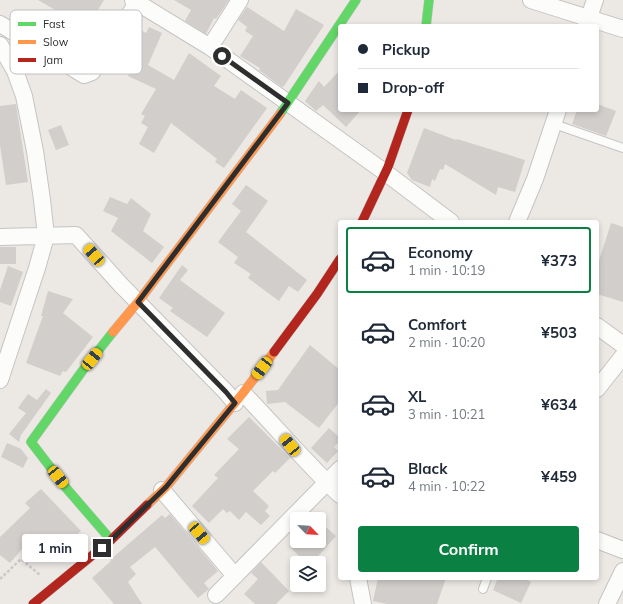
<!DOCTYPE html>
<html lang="en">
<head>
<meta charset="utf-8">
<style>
	:root { --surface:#fff; --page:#f6f6f7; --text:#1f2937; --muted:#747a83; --line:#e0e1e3; --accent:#0b8043 }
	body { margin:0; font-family:Mulish,sans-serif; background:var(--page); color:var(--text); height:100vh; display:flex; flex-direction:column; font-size:15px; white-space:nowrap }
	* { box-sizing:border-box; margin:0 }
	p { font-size:13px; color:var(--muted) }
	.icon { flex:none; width:22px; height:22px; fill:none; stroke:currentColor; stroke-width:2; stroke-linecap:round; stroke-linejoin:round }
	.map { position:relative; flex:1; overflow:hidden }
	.details { position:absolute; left:338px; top:220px; width:261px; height:360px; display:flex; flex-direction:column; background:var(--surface); border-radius:4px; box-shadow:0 2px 6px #0003 }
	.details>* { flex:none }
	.guide { position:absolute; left:338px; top:24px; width:261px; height:88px; border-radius:4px; box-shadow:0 2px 6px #0003; display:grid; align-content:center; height:88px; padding:0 20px; background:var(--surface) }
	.needle { width:26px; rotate:115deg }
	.fabs { position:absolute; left:290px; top:512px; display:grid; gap:8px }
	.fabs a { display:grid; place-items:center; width:36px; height:36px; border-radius:4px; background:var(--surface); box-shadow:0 2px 6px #0003; font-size:20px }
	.end { position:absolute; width:18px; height:18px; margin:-9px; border:5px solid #2e2e2e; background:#fff; box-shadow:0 0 0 2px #fff }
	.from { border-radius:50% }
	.bubble { position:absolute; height:28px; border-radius:4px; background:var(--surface); box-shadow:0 2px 6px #0003; font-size:13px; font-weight:700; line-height:28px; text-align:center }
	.car { position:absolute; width:12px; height:24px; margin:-12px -6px; border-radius:5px; box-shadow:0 0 3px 1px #0007; background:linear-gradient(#f5c518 24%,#345 0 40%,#f5c518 0 76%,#345 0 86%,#f5c518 0) }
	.guide b { display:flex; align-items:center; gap:14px; height:38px; font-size:15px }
	.guide b+b { border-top:1px solid var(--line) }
	.guide i { width:10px; height:10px; background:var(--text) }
	ul { padding:7px 0 0; list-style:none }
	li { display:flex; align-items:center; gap:12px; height:66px; margin:0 8px 6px; padding:0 12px; border:2px solid transparent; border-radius:4px }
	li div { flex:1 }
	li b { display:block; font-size:15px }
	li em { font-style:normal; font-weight:700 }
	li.current { border-color:var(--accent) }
	li>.icon { width:36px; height:36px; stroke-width:1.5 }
	.button { display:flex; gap:8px; margin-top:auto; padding:8px 20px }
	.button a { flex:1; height:46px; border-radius:4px; background:var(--accent); color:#fff; font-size:16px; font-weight:700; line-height:46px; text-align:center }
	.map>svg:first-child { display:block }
	.building { fill:#d1cecb }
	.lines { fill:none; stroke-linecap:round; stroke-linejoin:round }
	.lane-casing { stroke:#c5c4c5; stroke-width:10 }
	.street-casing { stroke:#c5c4c5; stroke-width:18 }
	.fast-casing { stroke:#c5c4c5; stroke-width:10 }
	.slow-casing { stroke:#c5c4c5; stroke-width:10 }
	.jam-casing { stroke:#c5c4c5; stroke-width:10 }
	.path { stroke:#c9c9c8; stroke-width:2.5; stroke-dasharray:3 2; stroke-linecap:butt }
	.lane { stroke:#fcfcfb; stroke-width:8 }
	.street { stroke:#fcfcfb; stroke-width:16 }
	.fast { stroke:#63d668; stroke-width:9 }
	.slow { stroke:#ff974d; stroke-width:9 }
	.jam { stroke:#b3261e; stroke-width:9 }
	.route { stroke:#2e2e2e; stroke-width:5 }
	.key { fill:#fff; stroke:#c0c0c0; stroke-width:1 }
	.key-label { font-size:11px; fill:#2e2e2e }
</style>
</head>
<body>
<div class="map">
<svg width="623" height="604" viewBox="0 0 623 604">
	<rect width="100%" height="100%" fill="#ece8e4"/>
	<path class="building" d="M38 0H104L81 38 96 47 86 64 48 42 64 15Z
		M174 0H229L216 19 214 18 206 34 185 21 191 10Z
		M247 7 284 31 296 9 324 25 284 86 282 87 259 70 260 68 240 56 253 36 245 31 247 27 238 20Z
		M149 27 162 33 148 65 174 80 189 53 221 76 214 86 235 99 241 90 267 108 224 168 215 162 217 159 171 123 154 153 139 144 148 127 141 123 145 116 141 114 156 89 128 76 130 72 112 64 118 49 121 51 128 36 132 38 137 28 146 33Z
		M340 70V110H361L346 127 323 105 316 111 305 101 319 81 324 87Z
		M16 104 28 182 6 185 0 145V106Z
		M597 104 616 111 606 136 572 124 577 110H597Z
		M61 125 69 145 56 150 48 130Z
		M424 128 456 140 457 139 525 160 515 192 498 187 496 195 445 164 443 170 440 169 435 181 432 179 430 187 412 180 407 173Z
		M246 185 268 201 246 232 307 280 298 292 289 286 279 301 248 278 251 274 234 263 238 257 218 242 241 211 232 204Z
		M110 197 127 204 131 198 151 214 143 231 164 247 152 263 111 231 118 218 103 211Z
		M611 223 623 227V302L597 294V267Z
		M0 247H16V264H0Z
		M182 265 188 270 180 280 225 313 207 337 170 311 173 308 159 298Z
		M8 266 23 272 11 306 0 302V290Z
		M48 291 73 299 63 313 93 337 66 372 63 371 60 376 26 363 43 316H41Z
		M310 345 340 370V401L319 428 285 402 267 404 266 391 278 390Z
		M46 389 51 393 21 435 19 442 9 434 26 413 18 408 28 394 37 400Z
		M249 417 290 458 275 473 273 471 253 491 269 506 265 511 270 516 261 525 246 512 239 520 230 511 227 513 223 509 209 523 192 506 218 478 214 475 239 449 227 439Z
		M329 428 340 438V441L334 447 338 451 327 463 311 448Z
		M7 443 21 449 28 458 23 468 1 457Z
		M41 489 81 531 55 555 35 534 10 563 0 555V537L30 508 25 503Z
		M170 514 218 571 204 583 209 589 198 598 155 547 130 567 136 574 128 582 142 604H114L92 578 111 561 110 560 162 515 165 518Z
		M319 521 336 536 312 563H306L289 546 297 538V541H319Z
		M261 562 289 591 276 604H255L244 594 258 579 251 573Z
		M378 578H446L437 604H387L373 601Z
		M498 578H523L531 582 521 603 493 590Z"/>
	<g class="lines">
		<defs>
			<path id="lane" d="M554 124 623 148
				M483 589 487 578"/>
			<path id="street" d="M133 0 210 47 386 173 451 222
				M531 0 623 29
				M0 24 84 75 92 72 137 3
				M586 26 595 0
				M0 45 15 71 24 96 35 151 42 200 46 236 37 268 0 380
				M210 47 240 0
				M517 222 535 179 558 110
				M0 237 76 235 121 285 226 392 235 403
				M597 326 623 345
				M597 389 623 356
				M243 393C276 427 306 463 340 495
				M162 490 235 576
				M597 540 623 550
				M358 578 363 604
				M216 595 340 469
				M607 604 623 571"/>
			<path id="fast" d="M426 26 429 0
				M280 114 356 0
				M111 540 67 489 31 442 83 370 113 332"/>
			<path id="slow" d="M113 332 138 302 280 114
				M147 505 166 487 243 393 274 352"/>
			<path id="jam" d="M362 222 388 167 408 110
				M274 352 317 294 340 259
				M33 604 111 540 147 505"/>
		</defs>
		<use href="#lane" class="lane-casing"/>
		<use href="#street" class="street-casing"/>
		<use href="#fast" class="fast-casing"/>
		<use href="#slow" class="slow-casing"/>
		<use href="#jam" class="jam-casing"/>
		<path class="path" d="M0 579 21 559 40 575"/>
		<use href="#lane" class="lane"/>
		<use href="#street" class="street"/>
		<use href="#fast" class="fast"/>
		<use href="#slow" class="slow"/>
		<use href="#jam" class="jam"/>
	</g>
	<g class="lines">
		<path class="route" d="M102 548 111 540 166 487 235 403 226 392 138 302 288 103 222 56"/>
	</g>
	<rect x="10" y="10" width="132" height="64" rx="6" class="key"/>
	<rect x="18" y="22" width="18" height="4" fill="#63d668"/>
	<rect x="18" y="40" width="18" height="4" fill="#ff974d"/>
	<rect x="18" y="58" width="18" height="4" fill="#b3261e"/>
	<g class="key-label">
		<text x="43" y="28">Fast</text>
		<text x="43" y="46">Slow</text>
		<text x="43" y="64">Jam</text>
	</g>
</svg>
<div class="fabs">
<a><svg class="needle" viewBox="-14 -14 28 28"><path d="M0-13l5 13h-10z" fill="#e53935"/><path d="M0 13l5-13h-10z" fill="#747a83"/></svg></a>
<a><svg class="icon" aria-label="layers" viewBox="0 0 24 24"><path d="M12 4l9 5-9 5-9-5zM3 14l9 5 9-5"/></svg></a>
</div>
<i class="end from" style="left:222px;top:56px"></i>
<i class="end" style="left:102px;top:548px"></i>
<div class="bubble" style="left:22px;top:534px;width:66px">1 min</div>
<i class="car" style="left:94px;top:255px;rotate:319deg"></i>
<i class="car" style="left:92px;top:359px;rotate:39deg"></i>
<i class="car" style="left:262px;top:368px;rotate:217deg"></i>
<i class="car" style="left:290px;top:445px;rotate:321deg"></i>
<i class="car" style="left:58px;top:477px;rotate:142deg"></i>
<i class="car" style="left:199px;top:533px;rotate:140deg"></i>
<div class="guide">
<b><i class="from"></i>Pickup</b>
<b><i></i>Drop-off</b>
</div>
<section class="details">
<ul>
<li class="current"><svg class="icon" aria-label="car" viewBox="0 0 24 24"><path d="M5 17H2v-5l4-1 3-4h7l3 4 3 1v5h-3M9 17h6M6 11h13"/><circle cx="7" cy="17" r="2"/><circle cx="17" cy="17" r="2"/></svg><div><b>Economy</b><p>1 min · 10:19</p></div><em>¥373</em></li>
<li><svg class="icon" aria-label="car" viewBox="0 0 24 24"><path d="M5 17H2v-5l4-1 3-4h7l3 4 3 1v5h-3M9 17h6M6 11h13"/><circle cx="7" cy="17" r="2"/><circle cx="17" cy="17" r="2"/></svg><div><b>Comfort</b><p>2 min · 10:20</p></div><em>¥503</em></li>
<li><svg class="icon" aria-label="car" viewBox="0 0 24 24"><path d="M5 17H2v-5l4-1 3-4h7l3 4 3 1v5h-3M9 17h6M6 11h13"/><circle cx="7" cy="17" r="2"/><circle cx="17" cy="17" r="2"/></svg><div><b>XL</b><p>3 min · 10:21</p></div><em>¥634</em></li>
<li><svg class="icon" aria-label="car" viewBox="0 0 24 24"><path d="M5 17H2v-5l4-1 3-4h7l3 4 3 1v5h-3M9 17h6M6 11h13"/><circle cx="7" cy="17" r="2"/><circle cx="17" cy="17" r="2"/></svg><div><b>Black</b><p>4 min · 10:22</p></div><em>¥459</em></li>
</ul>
<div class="button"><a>Confirm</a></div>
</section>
</div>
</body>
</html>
